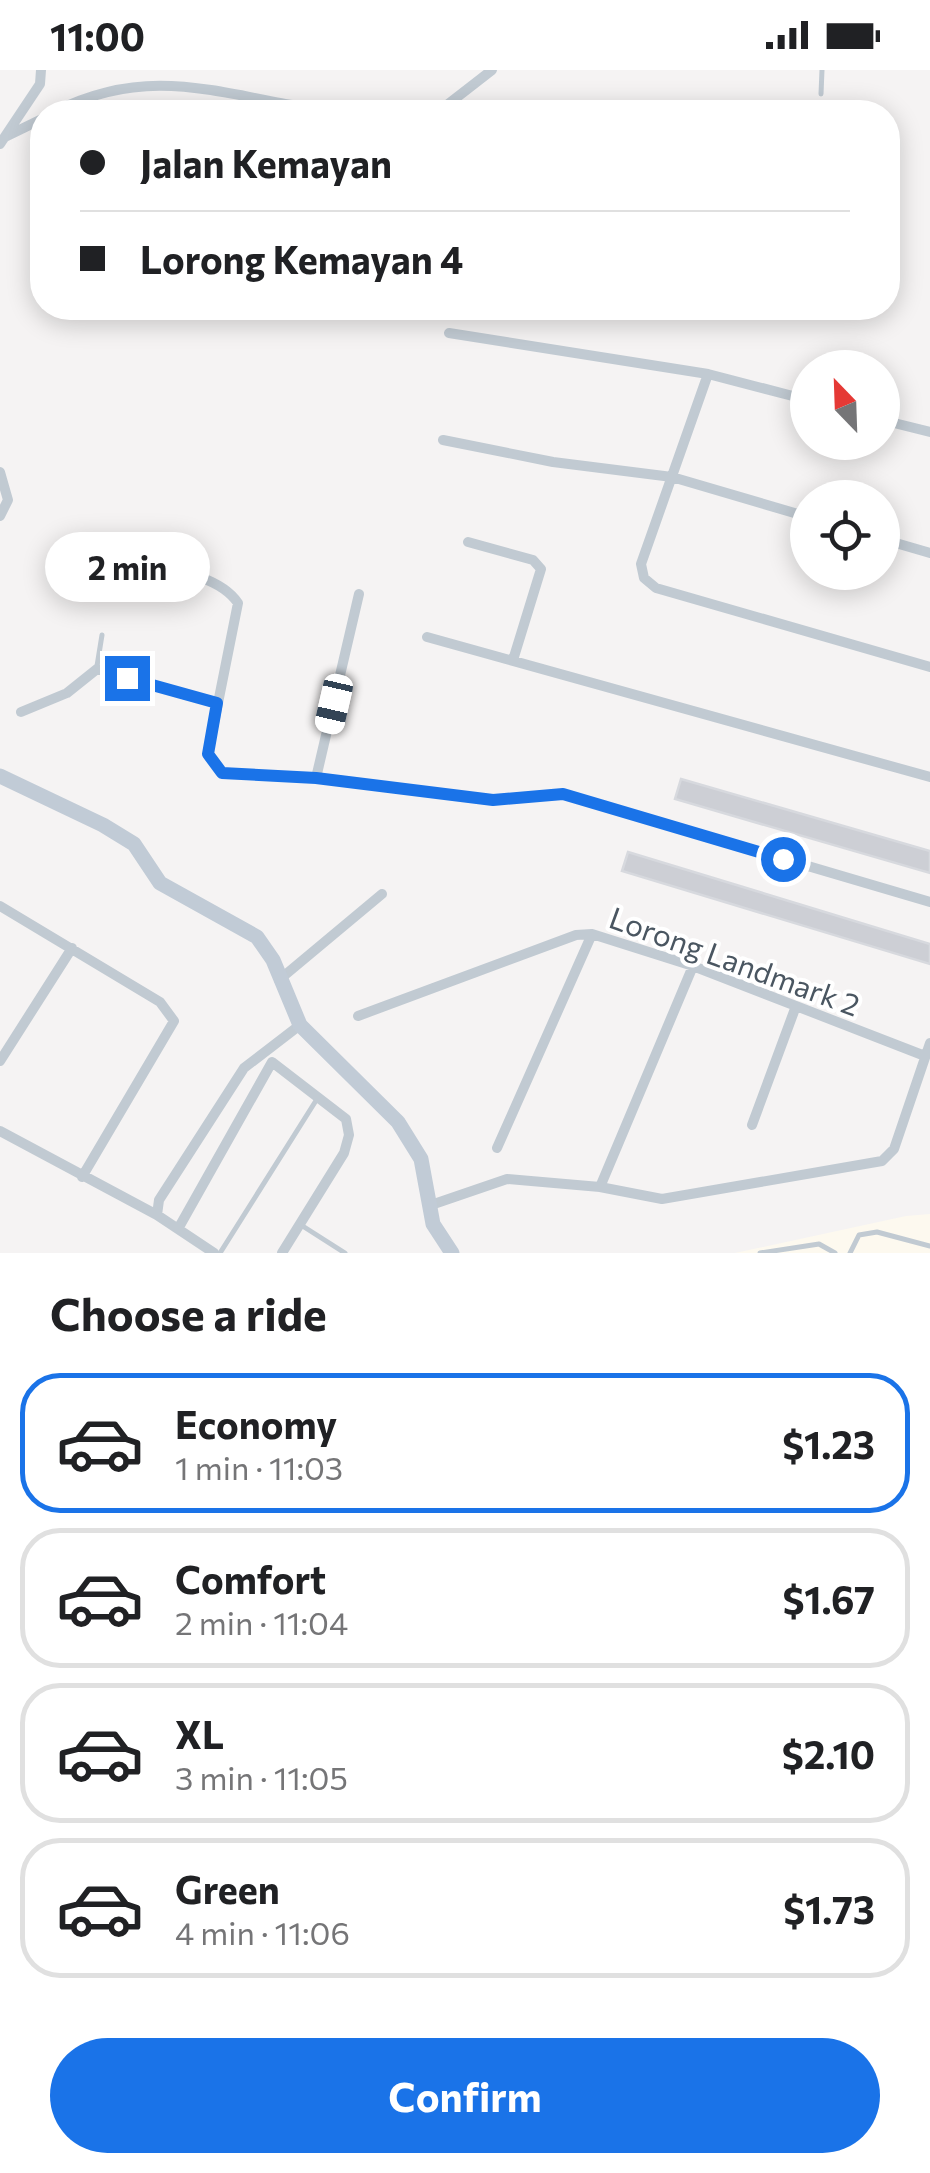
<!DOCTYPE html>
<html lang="en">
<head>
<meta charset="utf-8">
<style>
	:root { --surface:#fff; --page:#f6f6f6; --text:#202124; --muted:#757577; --line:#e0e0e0; --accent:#1a73e8 }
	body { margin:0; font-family:Commissioner,sans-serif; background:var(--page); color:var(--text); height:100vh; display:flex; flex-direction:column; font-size:38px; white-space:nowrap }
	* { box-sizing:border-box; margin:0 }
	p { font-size:32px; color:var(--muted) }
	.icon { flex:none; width:55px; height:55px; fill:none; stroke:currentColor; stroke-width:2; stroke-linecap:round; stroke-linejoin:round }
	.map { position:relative; height:1183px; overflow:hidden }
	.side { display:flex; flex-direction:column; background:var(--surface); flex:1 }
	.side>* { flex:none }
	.guide { position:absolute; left:30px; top:30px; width:870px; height:220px; border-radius:40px; box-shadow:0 5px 25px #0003; display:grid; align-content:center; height:220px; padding:0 50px; background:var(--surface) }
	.needle { width:65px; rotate:337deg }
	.buttons { position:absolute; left:790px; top:280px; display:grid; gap:20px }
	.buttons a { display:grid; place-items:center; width:110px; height:110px; border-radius:50%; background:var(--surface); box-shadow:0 5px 25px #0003; font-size:50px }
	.end { position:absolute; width:45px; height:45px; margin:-22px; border:12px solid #1a73e8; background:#fff; box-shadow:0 0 0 5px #fff }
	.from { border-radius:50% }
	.bubble { position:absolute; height:70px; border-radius:35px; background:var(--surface); box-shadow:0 5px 25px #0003; font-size:32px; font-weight:700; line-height:70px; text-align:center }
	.car { position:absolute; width:30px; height:60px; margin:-30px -15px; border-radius:12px; box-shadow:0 0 8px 2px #0007; background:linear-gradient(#fff 24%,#345 0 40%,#fff 0 76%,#345 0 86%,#fff 0) }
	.guide b { display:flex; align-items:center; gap:35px; height:95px; font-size:38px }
	.guide b+b { border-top:2px solid var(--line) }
	.guide i { width:25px; height:25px; background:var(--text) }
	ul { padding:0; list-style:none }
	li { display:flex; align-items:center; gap:30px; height:140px; margin:0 20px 15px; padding:0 30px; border:5px solid var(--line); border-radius:40px }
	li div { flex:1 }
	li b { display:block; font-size:38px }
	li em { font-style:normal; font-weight:700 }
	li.on { border-color:var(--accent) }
	li>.icon { width:90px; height:90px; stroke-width:1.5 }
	h2 { padding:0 50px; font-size:45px; line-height:120px }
	.action { display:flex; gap:20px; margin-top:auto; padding:20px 50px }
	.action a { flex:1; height:115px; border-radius:60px; background:var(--accent); color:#fff; font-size:40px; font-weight:700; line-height:115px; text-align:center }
	.status { display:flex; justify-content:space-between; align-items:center; height:70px; padding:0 50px; background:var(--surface); direction:ltr }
	.status svg { height:28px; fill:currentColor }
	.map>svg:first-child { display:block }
	.commercial { fill:#fdf9ef }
	.building { fill:#cdcfd5; stroke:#d7d9de; stroke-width:2.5 }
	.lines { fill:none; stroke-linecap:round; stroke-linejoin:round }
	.service { stroke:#c1cad2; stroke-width:5 }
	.minor { stroke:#c1cad2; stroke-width:10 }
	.secondary { stroke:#c1cbd6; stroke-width:15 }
	.route { stroke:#1a73e8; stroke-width:12 }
	.labels { text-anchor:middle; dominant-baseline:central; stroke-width:8; stroke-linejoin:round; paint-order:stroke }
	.street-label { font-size:30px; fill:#4a5661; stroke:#fff }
</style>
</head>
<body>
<div class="status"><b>11:00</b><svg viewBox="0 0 49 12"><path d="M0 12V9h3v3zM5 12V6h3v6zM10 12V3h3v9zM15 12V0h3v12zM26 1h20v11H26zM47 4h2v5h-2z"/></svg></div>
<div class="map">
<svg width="930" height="1183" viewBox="0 0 930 1183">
	<rect width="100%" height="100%" fill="#f5f3f3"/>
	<path class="commercial" d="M930 1144V1183H735L906 1146Z"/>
	<path class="building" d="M681 709 930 781V803L675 729Z
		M628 782 930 874V894L622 801Z"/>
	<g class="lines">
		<path class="service" d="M821 24 822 0
			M97 596 102 565
			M301 1155 345 1183
			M220 1183 317 1029
			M760 1183 819 1174 835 1183
			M850 1183 859 1165 877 1162 930 1176"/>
		<path class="minor" d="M54 42C137 0 198 17 285 34 306 38 326 36 346 42
			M438 42 492 0
			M7 66 42 49
			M0 74 40 14 41 0
			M449 263 708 304 808 330
			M708 304 641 494 644 508 656 518 930 597
			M882 350 930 362
			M443 370 553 392 672 407 808 447
			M0 402 8 430 0 446
			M882 469 930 483
			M468 472 533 490 541 499 513 590
			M136 494C170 501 217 503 238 533L208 683 222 703 316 708 493 730 563 724 930 832
			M427 567 930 707
			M21 642 67 623 97 599 217 633
			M316 708 359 524
			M0 836 160 932 174 951 82 1107
			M279 910 382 824
			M358 946 576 865 592 864 693 896 925 986
			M0 991 72 878
			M752 1055 796 936
			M0 1061 157 1145 214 1183
			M497 1078 592 864
			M600 1117 693 896
			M431 1135 507 1109 600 1117 662 1129 882 1091 894 1079 930 973
			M157 1145 159 1130 244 998 300 955
			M178 1159 272 992 346 1049 349 1065 344 1083 282 1183"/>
		<path class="secondary" d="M0 706 103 755 134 774 160 813 257 867 273 890 300 955 398 1052 421 1089 433 1154 452 1183"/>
	</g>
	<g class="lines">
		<path class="route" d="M127 608 217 633 208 684 222 703 316 708 493 730 563 724 783 789"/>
	</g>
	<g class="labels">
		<g class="street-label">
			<text transform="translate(735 890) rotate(20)">Lorong Landmark 2</text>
		</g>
	</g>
</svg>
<div class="buttons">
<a><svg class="needle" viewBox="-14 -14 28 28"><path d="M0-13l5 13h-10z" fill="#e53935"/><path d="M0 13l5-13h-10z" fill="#757577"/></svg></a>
<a><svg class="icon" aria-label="locate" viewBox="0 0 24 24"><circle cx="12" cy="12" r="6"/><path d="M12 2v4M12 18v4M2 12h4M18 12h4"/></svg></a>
</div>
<i class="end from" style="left:783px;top:789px"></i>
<i class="end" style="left:127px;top:608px"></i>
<div class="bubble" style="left:45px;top:462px;width:165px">2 min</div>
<i class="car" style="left:334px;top:634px;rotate:193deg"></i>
<div class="guide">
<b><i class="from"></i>Jalan Kemayan</b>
<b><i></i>Lorong Kemayan 4</b>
</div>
</div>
<section class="side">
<h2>Choose a ride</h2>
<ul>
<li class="on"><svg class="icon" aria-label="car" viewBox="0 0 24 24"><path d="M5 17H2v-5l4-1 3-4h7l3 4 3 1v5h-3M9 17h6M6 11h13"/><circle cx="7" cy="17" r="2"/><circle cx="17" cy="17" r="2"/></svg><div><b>Economy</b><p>1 min · 11:03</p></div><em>$1.23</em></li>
<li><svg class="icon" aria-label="car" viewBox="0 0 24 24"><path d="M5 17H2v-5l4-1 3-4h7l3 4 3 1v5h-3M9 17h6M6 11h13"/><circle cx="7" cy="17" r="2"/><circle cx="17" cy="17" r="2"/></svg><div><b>Comfort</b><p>2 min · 11:04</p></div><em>$1.67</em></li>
<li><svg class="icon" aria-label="car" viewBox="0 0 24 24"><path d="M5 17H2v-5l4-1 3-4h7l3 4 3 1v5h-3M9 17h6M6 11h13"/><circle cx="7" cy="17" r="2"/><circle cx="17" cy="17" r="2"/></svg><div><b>XL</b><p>3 min · 11:05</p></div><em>$2.10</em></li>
<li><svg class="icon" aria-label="car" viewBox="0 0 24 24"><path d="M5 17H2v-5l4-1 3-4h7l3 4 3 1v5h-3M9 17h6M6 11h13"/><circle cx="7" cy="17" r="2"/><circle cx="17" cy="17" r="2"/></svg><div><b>Green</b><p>4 min · 11:06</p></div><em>$1.73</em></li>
</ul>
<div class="action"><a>Confirm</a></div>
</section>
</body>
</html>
